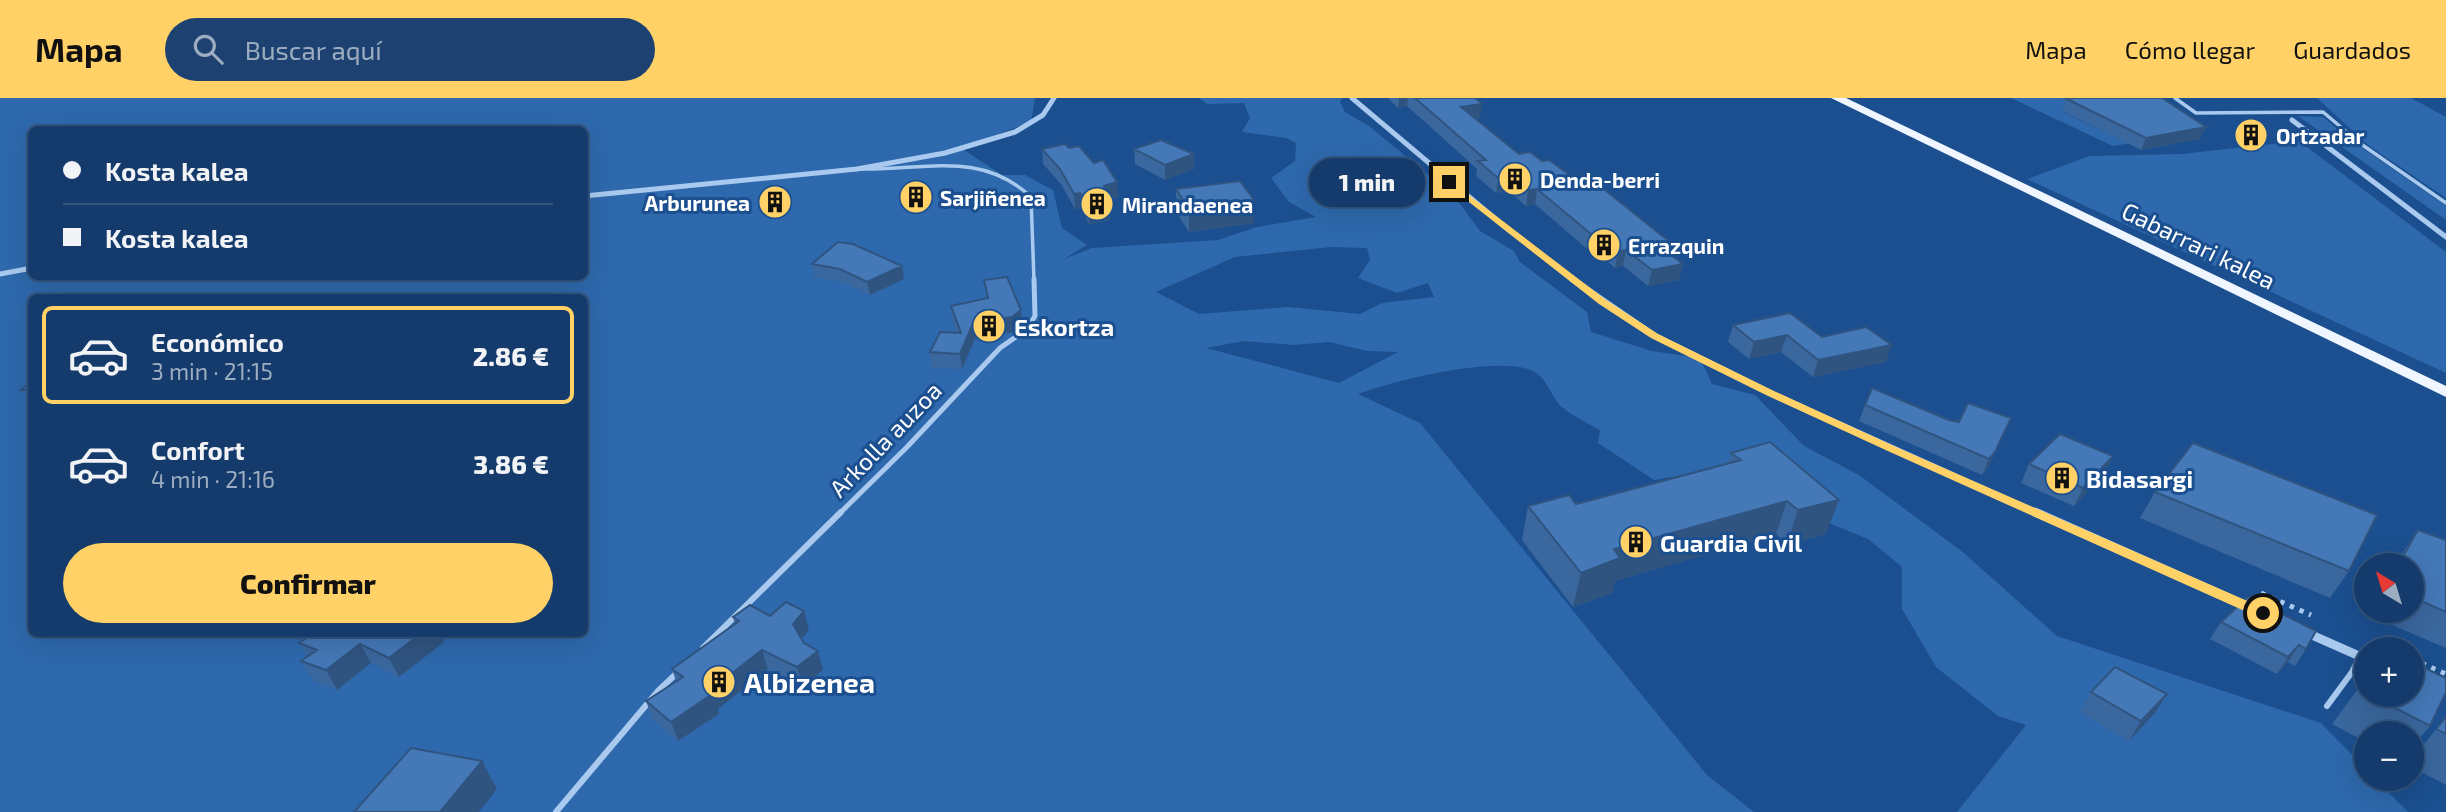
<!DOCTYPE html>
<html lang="es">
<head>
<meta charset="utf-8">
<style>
	:root { --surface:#143b6b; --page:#1d4271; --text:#f1f3f6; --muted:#9dadc1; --line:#33557e; --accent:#ffd166 }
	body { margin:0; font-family:"Exo 2",sans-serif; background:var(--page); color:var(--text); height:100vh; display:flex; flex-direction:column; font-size:26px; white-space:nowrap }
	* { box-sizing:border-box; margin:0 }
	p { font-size:23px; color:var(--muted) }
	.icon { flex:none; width:38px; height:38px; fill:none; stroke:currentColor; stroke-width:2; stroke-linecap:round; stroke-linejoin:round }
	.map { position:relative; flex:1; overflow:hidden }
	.sheet { position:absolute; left:28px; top:196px; width:560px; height:343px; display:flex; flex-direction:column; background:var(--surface); border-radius:10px; box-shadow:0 7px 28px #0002,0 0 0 2px var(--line) }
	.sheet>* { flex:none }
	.guide { position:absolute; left:28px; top:28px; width:560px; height:154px; border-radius:10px; box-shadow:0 7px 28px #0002,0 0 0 2px var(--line); display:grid; align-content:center; height:154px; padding:0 35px; background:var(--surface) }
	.needle { width:46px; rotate:322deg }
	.buttons { position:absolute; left:2354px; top:455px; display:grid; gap:14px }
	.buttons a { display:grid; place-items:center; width:70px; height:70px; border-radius:50%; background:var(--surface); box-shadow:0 7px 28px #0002,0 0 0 2px var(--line); font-size:35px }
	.end { position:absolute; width:32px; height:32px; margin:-16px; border:9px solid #ffd166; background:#111; box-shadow:0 0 0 4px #111 }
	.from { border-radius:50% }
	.bubble { position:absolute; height:49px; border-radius:24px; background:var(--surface); box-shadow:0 7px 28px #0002,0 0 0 2px var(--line); font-size:23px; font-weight:800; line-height:49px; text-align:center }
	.guide b { display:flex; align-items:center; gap:24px; height:66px; font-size:26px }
	.guide b+b { border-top:2px solid var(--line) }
	.guide i { width:18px; height:18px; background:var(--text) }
	ul { padding:12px 0 0; list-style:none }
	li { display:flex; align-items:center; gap:21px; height:98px; margin:0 14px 10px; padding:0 21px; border:4px solid transparent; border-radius:10px }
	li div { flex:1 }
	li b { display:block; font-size:26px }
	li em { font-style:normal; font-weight:800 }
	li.active { border-color:var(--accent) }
	li>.icon { width:63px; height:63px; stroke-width:1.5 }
	.cta { display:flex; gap:14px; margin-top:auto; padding:14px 35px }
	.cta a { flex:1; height:80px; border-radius:42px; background:var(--accent); color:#111; font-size:28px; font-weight:800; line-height:80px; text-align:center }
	header { display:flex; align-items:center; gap:42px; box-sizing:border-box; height:98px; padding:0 35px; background:var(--accent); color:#111 }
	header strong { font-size:33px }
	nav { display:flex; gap:38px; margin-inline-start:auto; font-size:24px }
	.search { width:490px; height:63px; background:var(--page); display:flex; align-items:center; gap:18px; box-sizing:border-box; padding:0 24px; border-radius:38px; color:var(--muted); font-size:26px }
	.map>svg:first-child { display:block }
	.green { fill:#2e69ad; fill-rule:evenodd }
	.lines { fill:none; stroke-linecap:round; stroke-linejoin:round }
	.path { stroke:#a9c9ee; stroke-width:5; stroke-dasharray:4.5 6; stroke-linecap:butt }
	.lane-far2 { stroke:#a9c9ee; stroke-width:3.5 }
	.lane-far1 { stroke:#a9c9ee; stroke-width:5 }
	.lane { stroke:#a9c9ee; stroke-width:6 }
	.street-far2 { stroke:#a9c9ee; stroke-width:5 }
	.street-far1 { stroke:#a9c9ee; stroke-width:6 }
	.street { stroke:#a9c9ee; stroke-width:9 }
	.primary { fill:#f0f6ff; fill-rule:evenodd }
	.wall { fill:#3a679d }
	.shaded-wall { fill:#305480 }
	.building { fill:#4478b7; stroke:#305480; stroke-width:2 }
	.route { fill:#ffd166 }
	.labels { text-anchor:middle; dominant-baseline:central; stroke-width:6; stroke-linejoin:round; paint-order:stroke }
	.far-poi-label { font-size:21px; font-weight:bold; fill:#fff; stroke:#1b4f8f; text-anchor:start }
	.street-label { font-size:24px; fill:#fff; stroke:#1b4f8f }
	.poi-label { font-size:24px; font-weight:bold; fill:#fff; stroke:#1b4f8f; text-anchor:start }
	.near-poi-label { font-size:28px; font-weight:bold; fill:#fff; stroke:#1b4f8f; text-anchor:start }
</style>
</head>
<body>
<header>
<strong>Mapa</strong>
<div class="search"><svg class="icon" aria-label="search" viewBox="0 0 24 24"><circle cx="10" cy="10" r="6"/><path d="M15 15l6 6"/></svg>Buscar aquí</div>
<nav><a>Mapa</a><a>Cómo llegar</a><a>Guardados</a></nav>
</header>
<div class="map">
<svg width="2446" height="714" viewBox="0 0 2446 714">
	<rect width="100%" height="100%" fill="#1b4f8f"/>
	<path class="green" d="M0 0H1035L1031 24 961 50 1002 77H1025L1053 92 1062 130 1087 147 1064 161 1092 150 1218 142 1257 129 1316 119 1289 104 1271 80 1295 63 1296 45 1286 40 1242 34 1250 20 1244 5 1207 6 1199 0H1342L1340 4 1345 14 1369 28 1442 88 1460 106 1480 133 1514 153 1520 164 1587 214 1591 234 1652 253 1700 260 1712 286 1755 297 1804 348 1859 377 1964 455 2057 538 2321 625 2366 671V681H2375L2408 714H1957L2026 627 1998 618 1936 569 1902 511V469L1868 441 1802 414 1678 378 1654 382 1598 345 1600 332C1588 325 1574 319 1563 310 1550 300 1548 277 1528 271 1490 259 1395 282 1358 296L1420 325 1707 677 1754 714H0ZM32 32H584V178H32ZM1331 149 1367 150 1370 162 1358 180 1397 195 1428 185 1434 199 1382 205 1360 216 1288 209 1199 216 1156 194 1235 159ZM32 200H584V536H32ZM1244 243 1294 247 1329 244 1367 253 1398 254 1339 285 1206 250Z
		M2011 0H2066L2086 10 2063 14 2096 30 2190 35 2113 48Z
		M2317 0H2411L2446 19V100L2368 47Z
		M2298 18 2323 19 2355 45 2446 108V122Z
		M2299 43 2446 154V275L2027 81 2089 58 2181 56Z"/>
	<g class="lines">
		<path class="path" d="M2261 495 2311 517
			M2377 546 2389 551
			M2412 561 2446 576"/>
		<path class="lane-far2" d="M2175 0 2196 15 2323 14 2361 46 2446 105
			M860 71C923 73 980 51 1031 99L1034 183"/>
		<path class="lane-far1" d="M839 416 907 349 1000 250 1027 231 1035 218 1034 181"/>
		<path class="lane" d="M703 550 841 414
			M2327 608 2352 574 2360 558
			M556 714 658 593 678 574"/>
		<path class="street-far2" d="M1352 0 1505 129 1575 183
			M2292 22 2446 139
			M584 98 857 71 945 55 1015 34 1043 17 1054 0
			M0 176 32 170"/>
		<path class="street-far1" d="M1572 181 1655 238 1770 295 2039 416"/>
		<path class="street" d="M2035 414 2249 509
			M2305 534 2366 561"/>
		<path class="primary" d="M1831 0H1846L2446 288V299Z"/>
	</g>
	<path class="wall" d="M1388 0H1475L1480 20 1476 21 1519 56 1542 63 1571 78 1670 144 1668 154 1679 182 1648 188 1623 168 1615 170 1599 156 1594 157 1535 106 1526 108 1509 93 1496 95 1476 78 1477 71 1424 23 1407 8 1398 10Z
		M2067 1 2200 41 2141 52 2062 13Z
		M1069 50 1094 65 1117 84 1118 99 1108 102 1110 122 1089 126 1081 111H1075L1061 86 1043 66 1042 51Z
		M1134 51 1194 56V71L1165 82 1135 66Z
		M1176 91 1254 102V125L1189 134 1176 114Z
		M812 166 904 181 870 197 843 184 815 179Z
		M984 182 1023 227 1014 234 975 241 962 271 932 270 930 254 957 234 953 224 951 208 987 200Z
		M1733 227 1822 239 1886 264 1813 279 1781 254 1749 261 1728 244Z
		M32 283V307L21 292Z
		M1865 307 1959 324 2011 320 1988 370 1982 377 1859 323Z
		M1770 344 1826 436 1787 446 1776 436 1615 483 1612 495 1573 509 1522 442 1528 408 1576 406 1728 365 1731 355Z
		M2113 358 2104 376 2074 408 2021 385 2029 366Z
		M2155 394 2349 473 2330 500 2140 420Z
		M2418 432 2446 442V550L2366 516 2368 513H2412V467H2394Z
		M2248 499 2306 551 2295 568 2288 564 2277 576 2210 541 2221 524Z
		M770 518 809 532 802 541 804 545 818 553 823 572 803 588 768 571 718 611 719 616 678 643 653 622 646 603 676 583 672 571 735 526 733 519Z
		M313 536H440L444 544 399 579 371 565 337 592 313 583 301 563 307 559 299 545Z
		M2366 580V597H2412L2430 628 2412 650V635H2366V644L2332 626Z
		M2091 594 2167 596 2155 615 2129 643 2080 614Z
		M2446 619V687L2412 669V661Z"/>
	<path class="shaded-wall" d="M1399 0H1408L1407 8 1398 10Z
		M1482 6 1480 20 1459 23 1461 9Z
		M2206 29 2200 41 2141 52 2146 40Z
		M1194 56V71L1165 82V67Z
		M1511 78 1509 93 1496 95 1498 80Z
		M1117 84 1118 99 1105 103 1104 88Z
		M1537 91 1535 106 1526 108 1528 92Z
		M1080 95 1081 111H1075L1074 96Z
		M1254 102V125L1189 134V111Z
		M1109 107 1110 122 1089 126 1088 110Z
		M1602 140 1599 156 1594 157 1597 141Z
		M1670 144 1667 160 1657 146Z
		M1626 152 1623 168 1615 170 1618 153Z
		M1683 166 1679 182 1648 188 1652 172Z
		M902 168 904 181 870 197 867 184Z
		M1021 212 1023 227 1014 234 975 241 962 271 960 256 973 225Z
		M1787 237 1781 254 1749 261 1754 244Z
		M1892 247 1886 264 1813 279 1818 262Z
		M2011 320 1988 370 1982 377 1989 361Z
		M2113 358 2104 376 2074 408 2083 390Z
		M1839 402 1826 436 1787 446 1798 412Z
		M1787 403 1776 436 1615 483 1612 495 1573 509 1581 475 1614 451Z
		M804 513 809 532 798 545 793 526Z
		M420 536H440L444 544 399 579 389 560Z
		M360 546 371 565 337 592 326 572Z
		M2299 547 2288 564 2277 576 2288 559Z
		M762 552 768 571 718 611 719 616 678 643 671 624Z
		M818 553 823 572 803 588 797 569Z
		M2167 596 2155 615 2129 643 2141 623Z
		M482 663 497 691 479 714H440Z"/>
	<path class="building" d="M1415 0H1475L1482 6 1461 9 1519 56 1530 54 1542 63 1549 62 1571 78 1585 76 1670 144 1657 146 1683 166 1652 172 1626 152 1618 153 1602 140 1597 141 1537 91 1528 92 1511 78 1498 80 1478 63 1486 62Z
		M2076 0H2162L2206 29 2146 40 2067 1Z
		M1161 42 1194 56 1165 67 1134 51Z
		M1065 46 1069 50 1079 48 1094 65 1103 62 1117 84 1104 88 1109 107 1088 110 1080 95 1074 96 1060 71 1042 51Z
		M1240 83 1254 102 1189 111 1176 91Z
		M838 144 853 146 902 168 867 184 840 171 812 166Z
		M1007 179 1021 212 1012 219 973 225 960 256 930 254 940 234 961 235 951 208 988 200 984 182Z
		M1790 215 1822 239 1866 229 1892 247 1818 262 1787 237 1754 244 1733 227Z
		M32 283V291L21 292Z
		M1872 290 1949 322 1959 324 1968 305 2011 320 1995 354 1989 361 1865 307Z
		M2060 336 2113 358 2083 390 2029 366Z
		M1770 344 1839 402 1798 412 1787 403 1614 451 1620 460 1581 475 1528 408 1569 397 1576 406 1741 362 1731 355Z
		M2193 345 2377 417 2349 473 2155 394Z
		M2418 432 2446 442V514L2412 499V467H2398Z
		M2248 499 2316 533 2306 551 2299 547 2288 559 2221 524Z
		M786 504 804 513 793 526 804 545 818 553 797 569 762 552 709 593 712 596 671 624 646 603 683 579 672 571 739 523 733 519 750 507 770 518Z
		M313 536H420L389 560 360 546 326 572 301 563 317 552 299 545Z
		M2412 564 2446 580V594L2430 628 2370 597H2412Z
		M2115 569 2167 596 2141 623 2091 594Z
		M2366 580V595L2358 590Z
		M2446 619V636L2436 631Z
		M411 650 482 663 440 714H354Z"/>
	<path class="route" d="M1449 82 1606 202 1658 236 1774 293 1898 350 2268 512 2270 515 2268 519H2258L1890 354 1766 297 1651 240 1599 206 1446 86Z"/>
	<defs>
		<symbol id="building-disc" viewBox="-11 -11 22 22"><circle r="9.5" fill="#ffd166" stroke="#1b4f8f"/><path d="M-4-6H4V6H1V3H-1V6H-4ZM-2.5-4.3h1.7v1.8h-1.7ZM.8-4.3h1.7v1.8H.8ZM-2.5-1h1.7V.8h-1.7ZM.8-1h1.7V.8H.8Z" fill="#111"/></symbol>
	</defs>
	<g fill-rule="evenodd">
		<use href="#building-disc" x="2232" y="18" width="38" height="38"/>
		<use href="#building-disc" x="1496" y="62" width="38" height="38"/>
		<use href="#building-disc" x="897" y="80" width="38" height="38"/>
		<use href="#building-disc" x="756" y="85" width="38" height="38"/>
		<use href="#building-disc" x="1078" y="87" width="38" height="38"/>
		<use href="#building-disc" x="1585" y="128" width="38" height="38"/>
		<use href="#building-disc" x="970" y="209" width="38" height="38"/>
		<use href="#building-disc" x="2043" y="361" width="38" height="38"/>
		<use href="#building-disc" x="1617" y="425" width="38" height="38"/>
		<use href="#building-disc" x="700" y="565" width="38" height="38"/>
	</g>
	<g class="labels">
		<g class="far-poi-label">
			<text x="2276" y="37">Ortzadar</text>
			<text x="1540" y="81">Denda-berri</text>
			<text x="940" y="99">Sarjiñenea</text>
			<text x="750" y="104" text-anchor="end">Arburunea</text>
			<text x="1122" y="106">Mirandaenea</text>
			<text x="1628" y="147">Errazquin</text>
		</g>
		<g class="street-label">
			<text transform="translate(2199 147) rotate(26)">Gabarrari kalea</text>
			<text transform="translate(885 341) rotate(-46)">Arkolla auzoa</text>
		</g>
		<g class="poi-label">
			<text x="1014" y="228">Eskortza</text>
			<text x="2086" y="380">Bidasargi</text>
			<text x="1660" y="444">Guardia Civil</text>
		</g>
		<g class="near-poi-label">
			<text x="744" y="584">Albizenea</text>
		</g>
	</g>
</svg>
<div class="buttons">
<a><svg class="needle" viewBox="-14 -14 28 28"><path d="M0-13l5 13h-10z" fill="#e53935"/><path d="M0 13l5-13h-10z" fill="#9dadc1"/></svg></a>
<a>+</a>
<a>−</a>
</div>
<i class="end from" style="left:2263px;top:515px"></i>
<i class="end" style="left:1449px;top:84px"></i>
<div class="bubble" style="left:1309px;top:60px;width:116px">1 min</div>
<div class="guide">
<b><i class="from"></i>Kosta kalea</b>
<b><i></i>Kosta kalea</b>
</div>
<section class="sheet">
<ul>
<li class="active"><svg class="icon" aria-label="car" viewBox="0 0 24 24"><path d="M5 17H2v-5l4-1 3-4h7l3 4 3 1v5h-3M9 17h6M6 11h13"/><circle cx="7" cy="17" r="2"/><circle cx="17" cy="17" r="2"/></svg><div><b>Económico</b><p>3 min · 21:15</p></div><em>2.86 €</em></li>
<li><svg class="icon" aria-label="car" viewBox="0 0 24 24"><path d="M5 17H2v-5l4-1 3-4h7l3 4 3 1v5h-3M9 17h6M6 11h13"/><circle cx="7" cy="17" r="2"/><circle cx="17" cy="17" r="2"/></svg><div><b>Confort</b><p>4 min · 21:16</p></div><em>3.86 €</em></li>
</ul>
<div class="cta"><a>Confirmar</a></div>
</section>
</div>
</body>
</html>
